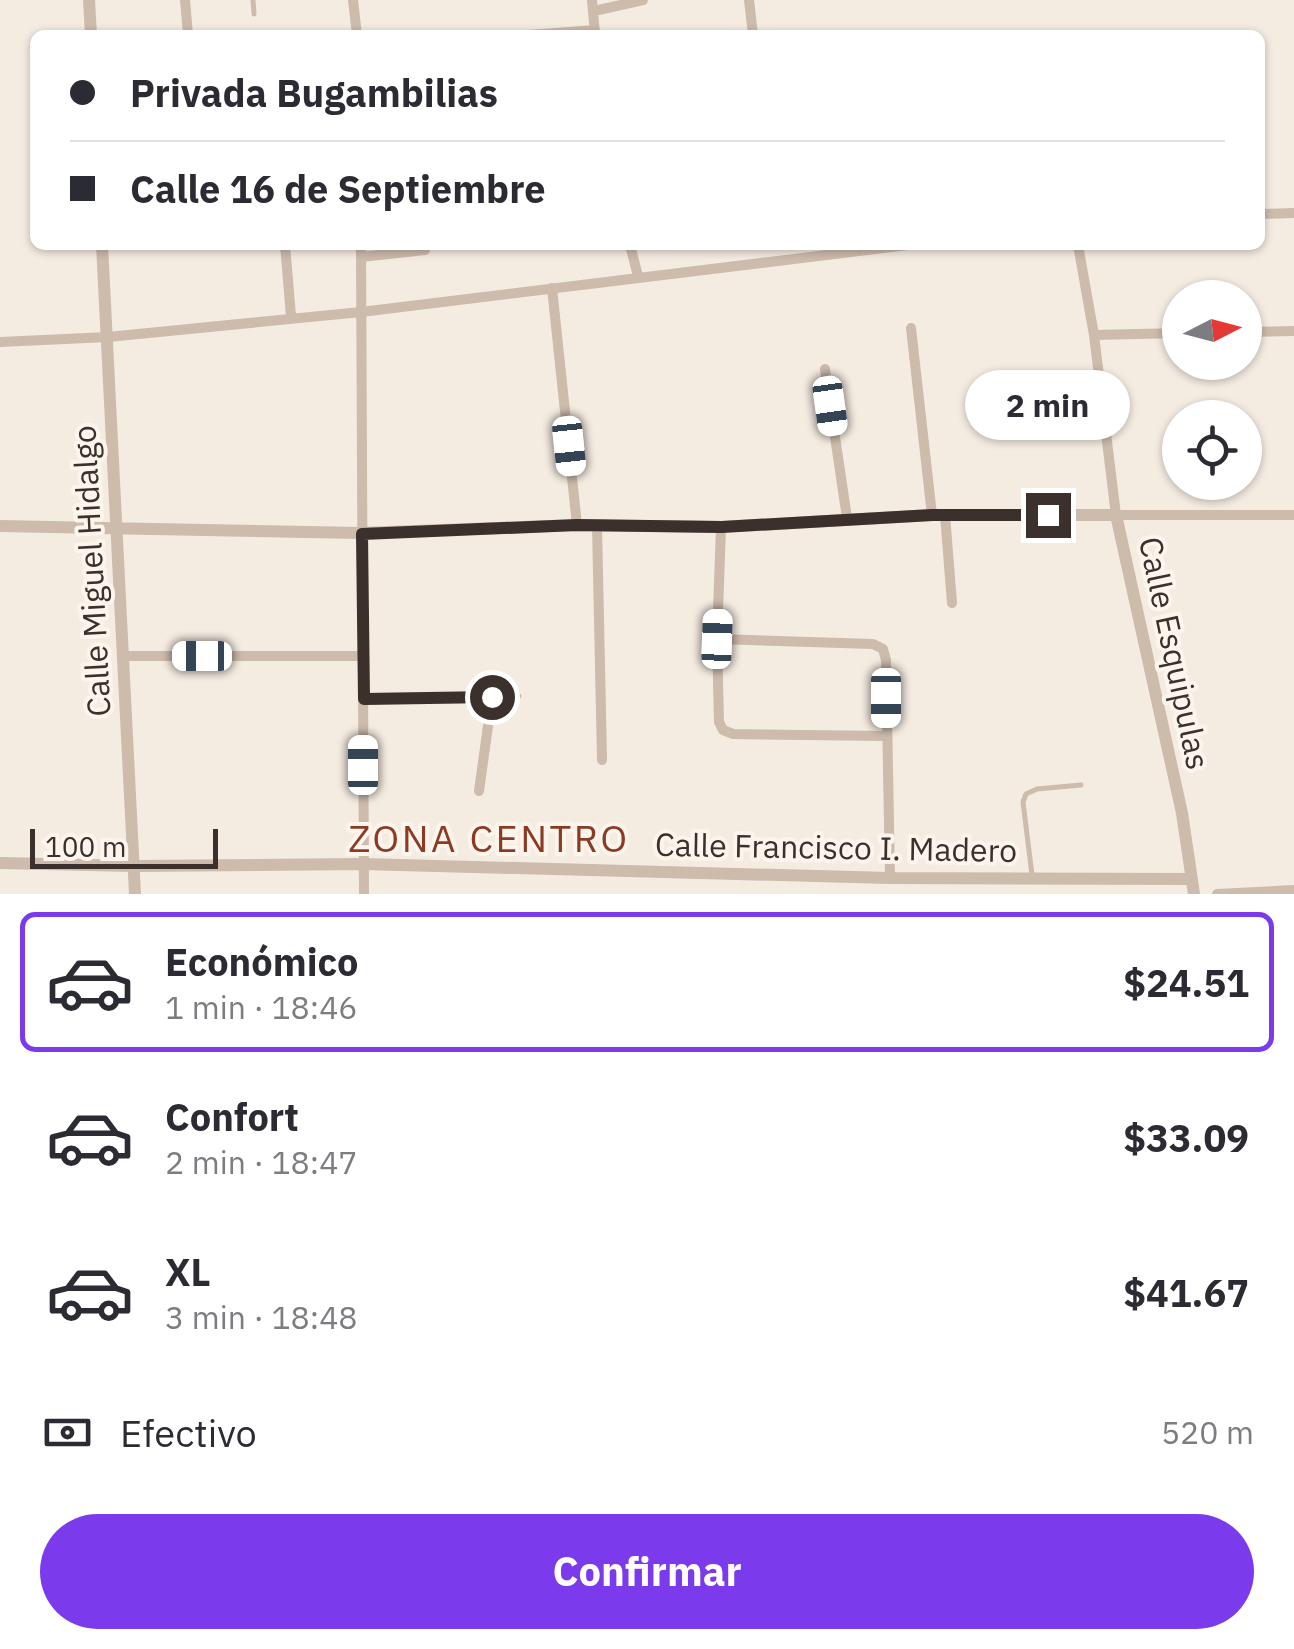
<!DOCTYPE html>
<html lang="es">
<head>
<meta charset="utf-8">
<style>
	:root { --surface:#fff; --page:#f7f7f7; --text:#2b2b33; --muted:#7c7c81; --line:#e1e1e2; --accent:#7c3aed }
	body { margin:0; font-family:"IBM Plex Sans",sans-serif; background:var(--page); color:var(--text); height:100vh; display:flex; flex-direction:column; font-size:38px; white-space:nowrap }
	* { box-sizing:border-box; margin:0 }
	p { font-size:32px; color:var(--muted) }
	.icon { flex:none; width:55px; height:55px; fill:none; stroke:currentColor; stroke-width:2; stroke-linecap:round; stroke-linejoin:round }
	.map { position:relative; height:894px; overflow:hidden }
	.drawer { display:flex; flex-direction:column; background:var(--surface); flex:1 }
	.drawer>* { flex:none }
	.top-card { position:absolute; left:30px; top:30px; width:1235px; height:220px; border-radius:15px; box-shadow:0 2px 8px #0004; display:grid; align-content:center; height:220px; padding:0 40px; background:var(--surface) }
	.needle { width:65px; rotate:84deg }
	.tools { position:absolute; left:1162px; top:280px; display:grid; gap:20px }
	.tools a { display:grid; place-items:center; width:100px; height:100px; border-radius:50%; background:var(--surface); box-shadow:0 2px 8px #0004; font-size:50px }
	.scale { position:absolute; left:30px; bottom:25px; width:188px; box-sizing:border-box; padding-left:10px; border:5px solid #3b302b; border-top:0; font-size:28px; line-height:35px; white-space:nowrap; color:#3b302b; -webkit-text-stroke:8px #fbf5ee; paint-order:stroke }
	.end { position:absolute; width:45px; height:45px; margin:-22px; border:12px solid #3b302b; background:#fff; box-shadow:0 0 0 5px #fff }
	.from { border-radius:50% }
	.bubble { position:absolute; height:70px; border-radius:35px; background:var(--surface); box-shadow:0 2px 8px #0004; font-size:32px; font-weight:700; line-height:70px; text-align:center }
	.car { position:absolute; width:30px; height:60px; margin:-30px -15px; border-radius:12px; box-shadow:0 0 8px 2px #0007; background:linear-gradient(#fff 24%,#345 0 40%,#fff 0 76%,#345 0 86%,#fff 0) }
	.top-card b { display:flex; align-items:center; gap:35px; height:95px; font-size:38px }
	.top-card b+b { border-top:2px solid var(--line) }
	.top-card i { width:25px; height:25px; background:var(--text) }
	ul { padding:18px 0 0; list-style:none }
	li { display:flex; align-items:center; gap:30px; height:140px; margin:0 20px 15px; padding:0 20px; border:5px solid transparent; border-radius:15px }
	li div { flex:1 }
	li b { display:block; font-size:38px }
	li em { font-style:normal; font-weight:700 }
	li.selected { border-color:var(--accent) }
	li>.icon { width:90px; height:90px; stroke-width:1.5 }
	.pay { display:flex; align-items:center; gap:25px; height:110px; padding:0 40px; font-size:38px }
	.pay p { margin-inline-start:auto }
	.cta { display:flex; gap:20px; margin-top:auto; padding:20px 40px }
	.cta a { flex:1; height:115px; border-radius:60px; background:var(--accent); color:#fff; font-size:40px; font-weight:700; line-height:115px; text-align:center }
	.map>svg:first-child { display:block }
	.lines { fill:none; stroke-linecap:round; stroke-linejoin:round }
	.service { stroke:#cdbbac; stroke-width:5 }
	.minor { stroke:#cdbbac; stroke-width:10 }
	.tertiary { stroke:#cdbbac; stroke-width:12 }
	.route { stroke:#3b302b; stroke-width:12 }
	.labels { text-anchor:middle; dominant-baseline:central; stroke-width:8; stroke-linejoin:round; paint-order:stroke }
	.street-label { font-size:32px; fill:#3b302b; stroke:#fbf5ee }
	.quarter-label { font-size:38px; letter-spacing:2.5px; fill:#8c3b22; stroke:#fbf5ee }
</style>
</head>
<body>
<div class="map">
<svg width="1294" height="894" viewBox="0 0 1294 894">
	<rect width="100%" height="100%" fill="#f4ebe1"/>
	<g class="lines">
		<path class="service" d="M253 0 254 14
			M495 697 519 696
			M1032 875 1023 802 1026 794 1037 789 1081 785"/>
		<path class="minor" d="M185 0 188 35
			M353 0 357 35
			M592 0 595 34
			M749 0 753 35
			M594 11 643 0
			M529 35 595 30
			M1260 214 1294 213
			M285 245 291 316
			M361 245 364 894
			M630 245 638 276
			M1078 245 1094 335 1116 515H1294
			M361 257 425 250
			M552 288 577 525
			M911 328 932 515
			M1245 332 1294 331
			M1094 335 1180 333
			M0 342 108 337 361 312 908 245
			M825 369 847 518
			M945 515 952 603
			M597 526 602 760
			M721 527 717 639 719 722 723 730 733 734 886 736
			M717 639 873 644 883 649 886 660 890 878
			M122 656H361
			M364 699 492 697 479 791
			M1217 894 1294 890"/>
		<path class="tertiary" d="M89 0 91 35
			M102 245 135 894
			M0 526 361 533 577 525 721 527 932 515H1116L1182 813 1194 894
			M0 863 134 866 362 864 890 878 1191 879"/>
	</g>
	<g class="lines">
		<path class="route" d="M492 697 364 699 362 534 577 525 722 527 932 515H1048"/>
	</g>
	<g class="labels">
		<g class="street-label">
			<text transform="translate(91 571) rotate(-93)">Calle Miguel Hidalgo</text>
			<text transform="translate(1175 653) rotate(78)">Calle Esquipulas</text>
			<text transform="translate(836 847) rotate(1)">Calle Francisco I. Madero</text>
		</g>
		<g class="quarter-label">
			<text x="489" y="837">ZONA CENTRO</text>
		</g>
	</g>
</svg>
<div class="tools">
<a><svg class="needle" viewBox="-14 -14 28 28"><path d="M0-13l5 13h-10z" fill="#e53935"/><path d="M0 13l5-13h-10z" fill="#7c7c81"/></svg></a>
<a><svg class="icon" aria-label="locate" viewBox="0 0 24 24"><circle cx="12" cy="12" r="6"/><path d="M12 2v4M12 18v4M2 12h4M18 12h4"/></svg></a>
</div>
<div class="scale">100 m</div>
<i class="end from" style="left:492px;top:697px"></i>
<i class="end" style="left:1048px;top:515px"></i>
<div class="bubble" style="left:965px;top:370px;width:165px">2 min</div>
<i class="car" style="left:830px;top:406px;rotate:172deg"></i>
<i class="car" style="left:569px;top:446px;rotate:174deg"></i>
<i class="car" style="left:717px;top:639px;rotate:2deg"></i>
<i class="car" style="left:202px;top:656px;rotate:270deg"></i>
<i class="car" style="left:886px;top:698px;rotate:180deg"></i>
<i class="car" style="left:363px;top:765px;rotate:0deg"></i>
<div class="top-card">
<b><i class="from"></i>Privada Bugambilias</b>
<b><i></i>Calle 16 de Septiembre</b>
</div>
</div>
<section class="drawer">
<ul>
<li class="selected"><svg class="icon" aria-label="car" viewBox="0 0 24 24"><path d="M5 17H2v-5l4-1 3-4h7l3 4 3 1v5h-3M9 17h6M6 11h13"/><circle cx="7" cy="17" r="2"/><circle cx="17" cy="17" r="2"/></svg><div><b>Económico</b><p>1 min · 18:46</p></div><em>$24.51</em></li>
<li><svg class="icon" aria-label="car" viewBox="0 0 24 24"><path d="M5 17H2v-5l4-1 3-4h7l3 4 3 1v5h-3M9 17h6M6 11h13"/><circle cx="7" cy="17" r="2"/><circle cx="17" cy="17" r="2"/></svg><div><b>Confort</b><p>2 min · 18:47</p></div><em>$33.09</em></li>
<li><svg class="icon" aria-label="car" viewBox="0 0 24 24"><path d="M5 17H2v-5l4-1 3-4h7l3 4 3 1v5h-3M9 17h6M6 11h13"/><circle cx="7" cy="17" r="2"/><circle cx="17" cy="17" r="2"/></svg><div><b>XL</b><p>3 min · 18:48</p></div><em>$41.67</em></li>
</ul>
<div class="pay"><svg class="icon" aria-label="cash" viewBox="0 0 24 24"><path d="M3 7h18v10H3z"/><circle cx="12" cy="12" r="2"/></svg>Efectivo<p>520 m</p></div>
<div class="cta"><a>Confirmar</a></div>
</section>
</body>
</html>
